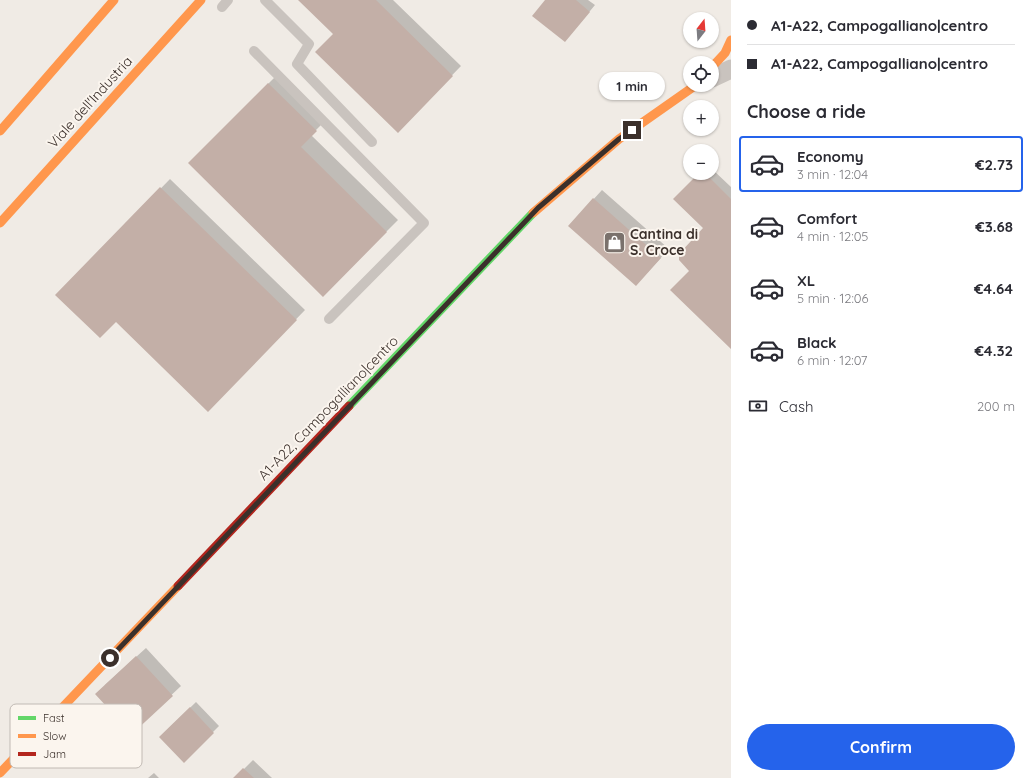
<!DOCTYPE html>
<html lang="en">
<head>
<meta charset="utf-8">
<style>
	:root { --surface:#fff; --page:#f2f2f3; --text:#2b2b33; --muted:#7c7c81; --line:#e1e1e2; --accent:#2563eb }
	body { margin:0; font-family:Quicksand,sans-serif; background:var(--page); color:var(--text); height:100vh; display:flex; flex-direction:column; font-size:15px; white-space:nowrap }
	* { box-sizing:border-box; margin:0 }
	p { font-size:13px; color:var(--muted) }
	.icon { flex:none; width:22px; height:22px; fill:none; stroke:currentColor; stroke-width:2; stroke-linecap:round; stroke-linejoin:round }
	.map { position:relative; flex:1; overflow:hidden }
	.drawer { display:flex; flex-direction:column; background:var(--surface); width:300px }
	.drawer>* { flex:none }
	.top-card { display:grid; align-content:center; height:88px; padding:0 16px; background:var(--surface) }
	.needle { width:26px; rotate:17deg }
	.fabs { position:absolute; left:683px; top:12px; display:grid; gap:8px }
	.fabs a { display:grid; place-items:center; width:36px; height:36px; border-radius:50%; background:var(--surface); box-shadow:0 1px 3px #0004; font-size:20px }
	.end { position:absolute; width:18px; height:18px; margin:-9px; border:5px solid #3b302b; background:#fff; box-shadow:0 0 0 2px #fff }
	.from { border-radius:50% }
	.bubble { position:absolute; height:28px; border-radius:14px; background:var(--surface); box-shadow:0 1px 3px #0004; font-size:13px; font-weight:700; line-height:28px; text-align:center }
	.top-card b { display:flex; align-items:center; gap:14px; height:38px; font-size:15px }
	.top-card b+b { border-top:1px solid var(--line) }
	.top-card i { width:10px; height:10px; background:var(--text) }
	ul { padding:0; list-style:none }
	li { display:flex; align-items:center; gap:12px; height:56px; margin:0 8px 6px; padding:0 8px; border:2px solid transparent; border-radius:4px }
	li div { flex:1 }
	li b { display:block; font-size:15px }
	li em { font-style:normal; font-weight:700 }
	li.active { border-color:var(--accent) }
	li>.icon { width:36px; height:36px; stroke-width:1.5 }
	h2 { padding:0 16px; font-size:18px; line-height:48px }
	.pay { display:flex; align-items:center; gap:10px; height:44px; padding:0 16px; font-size:15px }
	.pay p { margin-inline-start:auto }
	.cta { display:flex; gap:8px; margin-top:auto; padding:8px 16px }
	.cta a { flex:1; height:46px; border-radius:24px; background:var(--accent); color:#fff; font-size:16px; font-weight:700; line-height:46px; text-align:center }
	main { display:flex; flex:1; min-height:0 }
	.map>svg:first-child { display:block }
	.shadow { fill:#0003 }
	.building { fill:#c3afa7 }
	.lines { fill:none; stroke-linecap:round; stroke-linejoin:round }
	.lane { stroke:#c9c3be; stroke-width:10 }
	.street { stroke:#c9c3be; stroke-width:19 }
	.fast { stroke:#63d668; stroke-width:9 }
	.slow { stroke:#ff974d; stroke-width:9 }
	.jam { stroke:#b3261e; stroke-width:9 }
	.route { stroke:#3b302b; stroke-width:5 }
	.labels { text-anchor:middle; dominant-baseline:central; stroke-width:4; stroke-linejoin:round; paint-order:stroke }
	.street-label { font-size:14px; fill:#3b302b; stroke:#fbf5ee }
	.poi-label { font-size:14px; font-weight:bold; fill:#3b302b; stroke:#fbf5ee; text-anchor:start }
	.key { fill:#fbf5ee; stroke:#c1bab4; stroke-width:1 }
	.key-label { font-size:11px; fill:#3b302b }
</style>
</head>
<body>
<main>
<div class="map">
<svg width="731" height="778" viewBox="0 0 731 778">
	<rect width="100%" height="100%" fill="#f0ebe5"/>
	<path class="shadow" d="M300 0H393L461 66 398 131 335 34Z
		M546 0H588L595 5 570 35Z
		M280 72 327 119 311 135 398 220 323 295 189 163Z
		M712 169 731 187V348L691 270 704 228 701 173H712Z
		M170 179 305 310 208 410 116 321 57 295Z
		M602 190 669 249 644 276 569 226Z
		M146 648 181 686 132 732 105 685Z
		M196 702 219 726 184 761 160 737Z
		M253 760 272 778H235Z
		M154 773 159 778H148Z"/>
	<path class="building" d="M298 0H376L453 76 398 133 315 52 333 34Z
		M545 0H576L590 12 565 42 532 16Z
		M268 83 317 131 301 147 387 232 323 297 188 163Z
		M699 173H705L731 199V349L670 290 689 271 679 260V254L703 228 673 199Z
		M160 187 297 320 208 412 116 322 100 338 55 295Z
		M593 198 661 258 636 286 568 226Z
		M136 656 173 696 132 734 95 694Z
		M190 707 214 733 184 763 159 737Z
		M243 768 254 778H233Z"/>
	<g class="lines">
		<path class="lane" d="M265 0 309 44 297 64 372 142
			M222 7 228 0
			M254 51 424 223 329 319"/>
		<path class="street" d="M712 78 731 69"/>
		<path class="fast" d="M349 406 533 213"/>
		<path class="slow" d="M712 67 725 53 731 40
			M0 131 114 0
			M533 213 619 139 696 85
			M0 223 201 0
			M0 773 178 586"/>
		<path class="jam" d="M178 586 349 406"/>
	</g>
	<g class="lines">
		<path class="route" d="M110 658 538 208 619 139 632 130"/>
	</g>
	<defs>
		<symbol id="shop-square" viewBox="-11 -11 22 22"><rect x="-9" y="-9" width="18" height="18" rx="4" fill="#7a716c" stroke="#fbf5ee"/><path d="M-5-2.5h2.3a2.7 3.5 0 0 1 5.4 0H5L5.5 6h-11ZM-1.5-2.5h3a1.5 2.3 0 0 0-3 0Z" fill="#fff"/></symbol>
	</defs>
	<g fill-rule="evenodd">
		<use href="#shop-square" x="602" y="230" width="25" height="25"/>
	</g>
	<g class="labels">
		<g class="street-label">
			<text transform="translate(90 102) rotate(-48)">Viale dell'Industria</text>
			<text transform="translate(328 408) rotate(-46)">A1-A22, Campogalliano|centro</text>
		</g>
		<g class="poi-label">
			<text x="630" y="234">Cantina di<tspan x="630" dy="16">S. Croce</tspan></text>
		</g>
	</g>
	<rect x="10" y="704" width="132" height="64" rx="6" class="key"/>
	<rect x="18" y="716" width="18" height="4" fill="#63d668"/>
	<rect x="18" y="734" width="18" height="4" fill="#ff974d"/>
	<rect x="18" y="752" width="18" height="4" fill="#b3261e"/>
	<g class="key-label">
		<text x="43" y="722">Fast</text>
		<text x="43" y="740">Slow</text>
		<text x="43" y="758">Jam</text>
	</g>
</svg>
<div class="fabs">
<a><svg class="needle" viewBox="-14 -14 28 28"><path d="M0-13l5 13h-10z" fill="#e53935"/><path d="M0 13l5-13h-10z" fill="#7c7c81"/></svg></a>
<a><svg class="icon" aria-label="locate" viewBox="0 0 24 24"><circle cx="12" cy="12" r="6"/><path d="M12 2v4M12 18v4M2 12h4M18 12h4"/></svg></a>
<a>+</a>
<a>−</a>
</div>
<i class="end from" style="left:110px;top:658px"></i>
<i class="end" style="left:632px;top:130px"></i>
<div class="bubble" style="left:599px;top:72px;width:66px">1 min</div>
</div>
<section class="drawer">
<div class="top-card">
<b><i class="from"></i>A1-A22, Campogalliano|centro</b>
<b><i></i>A1-A22, Campogalliano|centro</b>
</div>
<h2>Choose a ride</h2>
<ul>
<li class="active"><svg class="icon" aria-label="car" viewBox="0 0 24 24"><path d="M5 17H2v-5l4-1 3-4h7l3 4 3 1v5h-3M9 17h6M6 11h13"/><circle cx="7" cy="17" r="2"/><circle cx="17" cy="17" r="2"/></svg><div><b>Economy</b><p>3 min · 12:04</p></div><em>€2.73</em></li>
<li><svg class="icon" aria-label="car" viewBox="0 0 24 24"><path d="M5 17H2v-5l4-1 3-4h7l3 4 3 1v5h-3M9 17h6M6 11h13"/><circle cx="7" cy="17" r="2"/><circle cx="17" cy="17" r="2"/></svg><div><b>Comfort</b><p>4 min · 12:05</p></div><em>€3.68</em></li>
<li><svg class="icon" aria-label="car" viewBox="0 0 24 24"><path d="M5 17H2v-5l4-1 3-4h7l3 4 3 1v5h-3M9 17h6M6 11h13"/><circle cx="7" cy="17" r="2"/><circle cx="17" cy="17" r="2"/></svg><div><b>XL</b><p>5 min · 12:06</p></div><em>€4.64</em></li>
<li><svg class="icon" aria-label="car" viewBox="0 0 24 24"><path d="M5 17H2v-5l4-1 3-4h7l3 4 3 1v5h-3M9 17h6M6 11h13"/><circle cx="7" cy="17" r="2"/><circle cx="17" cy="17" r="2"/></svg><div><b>Black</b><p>6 min · 12:07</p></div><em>€4.32</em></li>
</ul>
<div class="pay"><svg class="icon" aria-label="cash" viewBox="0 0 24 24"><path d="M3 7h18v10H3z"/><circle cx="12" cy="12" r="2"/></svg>Cash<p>200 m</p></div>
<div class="cta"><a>Confirm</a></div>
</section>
</main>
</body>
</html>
